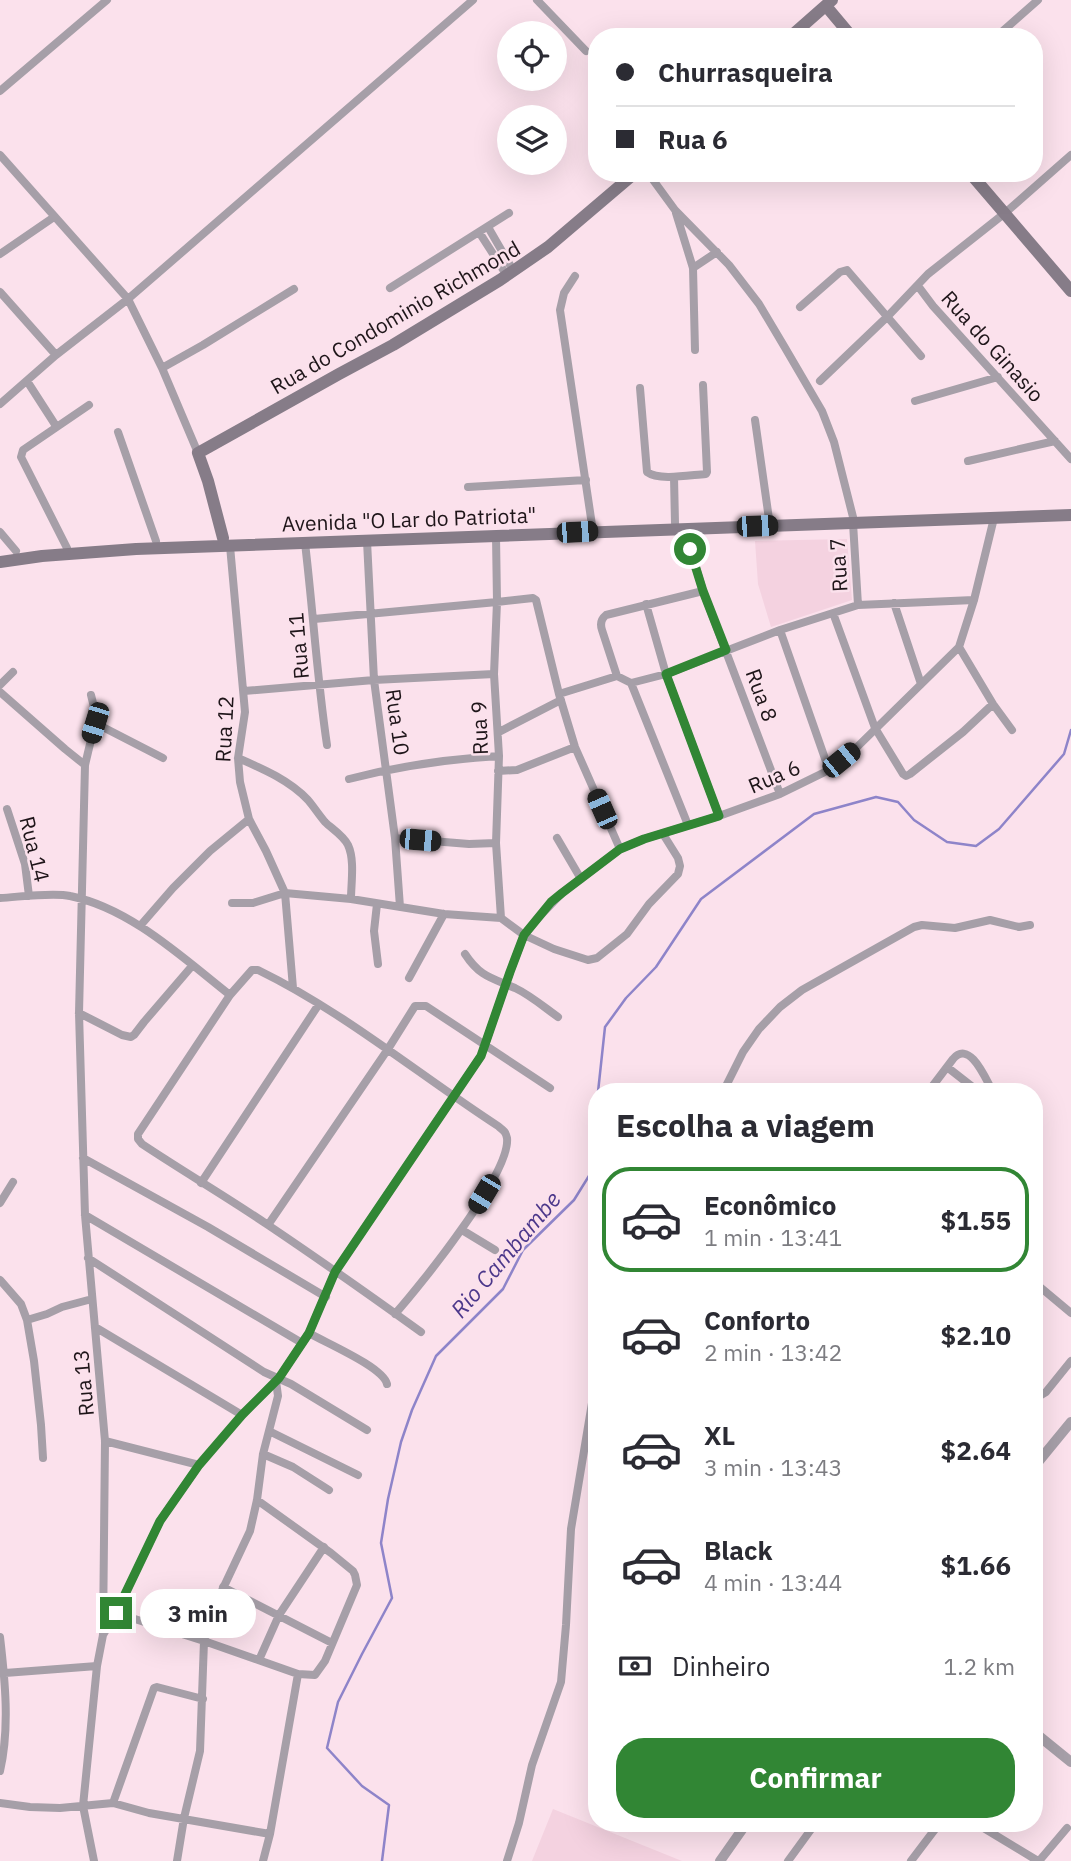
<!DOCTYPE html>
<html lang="pt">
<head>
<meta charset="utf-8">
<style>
	:root { --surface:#fff; --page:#f7f7f7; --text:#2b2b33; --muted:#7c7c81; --line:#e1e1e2; --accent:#318634 }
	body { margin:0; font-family:"IBM Plex Sans",sans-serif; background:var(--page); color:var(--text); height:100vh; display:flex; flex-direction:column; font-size:26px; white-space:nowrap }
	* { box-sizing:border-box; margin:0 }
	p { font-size:23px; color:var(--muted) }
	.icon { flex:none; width:38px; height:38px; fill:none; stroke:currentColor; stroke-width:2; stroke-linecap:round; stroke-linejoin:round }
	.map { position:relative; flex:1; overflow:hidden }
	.panel { position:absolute; left:588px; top:1083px; width:455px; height:749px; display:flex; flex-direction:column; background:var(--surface); border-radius:28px; box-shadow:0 7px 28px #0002 }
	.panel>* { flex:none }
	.guide { position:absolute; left:588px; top:28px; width:455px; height:154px; border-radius:28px; box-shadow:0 7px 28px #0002; display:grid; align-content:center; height:154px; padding:0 28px; background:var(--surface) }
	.tools { position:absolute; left:497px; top:21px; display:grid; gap:14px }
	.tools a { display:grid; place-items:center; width:70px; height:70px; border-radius:50%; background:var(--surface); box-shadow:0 7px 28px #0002; font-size:35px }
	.end { position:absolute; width:32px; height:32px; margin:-16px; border:9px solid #318634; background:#fff; box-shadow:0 0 0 4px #fff }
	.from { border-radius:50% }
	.bubble { position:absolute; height:49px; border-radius:24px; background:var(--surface); box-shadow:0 7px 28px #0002; font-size:23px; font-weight:700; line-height:49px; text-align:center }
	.car { position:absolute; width:21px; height:42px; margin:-21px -10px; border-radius:9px; box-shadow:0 0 5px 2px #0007; background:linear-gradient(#222 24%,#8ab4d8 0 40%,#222 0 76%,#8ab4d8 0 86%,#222 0) }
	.guide b { display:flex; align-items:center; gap:24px; height:66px; font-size:26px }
	.guide b+b { border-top:2px solid var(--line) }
	.guide i { width:18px; height:18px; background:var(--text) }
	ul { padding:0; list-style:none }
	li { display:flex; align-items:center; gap:21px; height:105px; margin:0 14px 10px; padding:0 14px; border:4px solid transparent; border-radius:28px }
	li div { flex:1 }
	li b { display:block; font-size:26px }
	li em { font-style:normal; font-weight:700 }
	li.active { border-color:var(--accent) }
	li>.icon { width:63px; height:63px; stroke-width:1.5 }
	h2 { padding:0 28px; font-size:32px; line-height:84px }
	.pay { display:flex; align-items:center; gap:18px; height:77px; padding:0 28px; font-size:26px }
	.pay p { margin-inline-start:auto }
	.primary-button { display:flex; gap:14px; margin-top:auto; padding:14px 28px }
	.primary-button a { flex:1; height:80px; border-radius:28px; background:var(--accent); color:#fff; font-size:28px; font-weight:700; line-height:80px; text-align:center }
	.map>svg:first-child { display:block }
	.built { fill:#f4d2e0 }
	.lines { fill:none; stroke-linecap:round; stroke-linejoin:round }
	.stream { stroke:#8e84c9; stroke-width:2.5 }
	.minor { stroke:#a69fa8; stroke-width:8 }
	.tertiary { stroke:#a69fa8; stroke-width:10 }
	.secondary { stroke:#867c88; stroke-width:12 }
	.route { stroke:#318634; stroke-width:9 }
	.labels { text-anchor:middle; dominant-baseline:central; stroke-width:5; stroke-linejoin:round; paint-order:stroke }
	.street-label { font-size:21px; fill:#1e1519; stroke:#fbe1ec }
	.water-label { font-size:23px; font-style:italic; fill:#4c388b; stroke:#fbe1ec }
</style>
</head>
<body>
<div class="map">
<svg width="1071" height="1861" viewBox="0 0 1071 1861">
	<rect width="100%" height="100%" fill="#fbe1ec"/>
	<path class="built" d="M847 539 852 600 771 627 758 584 755 541Z
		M553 1809 682 1861H532Z"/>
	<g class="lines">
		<path class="stream" d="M598 1092 605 1027 626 998 656 967 701 899 814 814 876 797 898 802 914 820 947 842 976 846 999 829 1064 754 1071 730
			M382 1861 389 1805 362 1786 327 1748 338 1702 362 1654 392 1598 381 1543 388 1499 401 1442 412 1410 436 1356 503 1289 523 1250 574 1200 592 1171 597 1157"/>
		<path class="minor" d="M537 0 586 51
			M996 37 1038 0
			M0 91 107 0
			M0 155 128 299 162 368 198 453
			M648 173 675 210 729 265 759 304 784 346 822 411 834 442 853 517
			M676 213 693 268 695 350
			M488 227 510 265
			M479 232 504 271
			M0 254 54 217
			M693 268 717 252
			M575 276 564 293 560 310 592 525
			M918 286 933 306 1071 459
			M390 288 509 213
			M0 292 56 355
			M800 307 840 272 847 270 921 356
			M162 368 203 345 294 289
			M27 381 56 426
			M820 381 888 316 928 274 1005 213 1071 155
			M640 388 647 472C659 481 690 475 706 474L707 472 703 385
			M915 401 998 377
			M0 404 56 355 128 299 473 0
			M755 420 769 519
			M118 432 156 541
			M968 461 1055 441
			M674 477 675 523
			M468 487 586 480
			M853 523 858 605
			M684 528 703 591 780 794
			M0 532 16 551
			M496 536 497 602 494 674 499 756 496 843 501 918
			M367 541 374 680 395 838 400 907
			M305 543C313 610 317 678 327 745
			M230 546 245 712 238 758 240 782 249 819 266 851 285 893 293 988
			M67 548 21 457 23 450 89 405
			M894 603 921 684
			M646 604 666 674 719 816
			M833 613 875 728 903 774 906 776 910 774 963 732 993 704
			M314 619 497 602 533 598 536 600 559 694 575 747 620 849
			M780 630 829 770
			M959 647 993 704 1012 730
			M617 676 602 630C600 624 601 619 606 615L703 591
			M631 683 666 674 780 630 858 605 974 600
			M0 685 13 672
			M244 691 374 680 494 674
			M0 692 65 749 85 765
			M559 694 617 676 631 683 688 825
			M91 695 95 711V723L85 765 79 1013 85 1215 105 1441 103 1635 97 1666 83 1806 94 1861
			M95 723 163 758
			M499 732 561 700
			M238 758C263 769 289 780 308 800 314 807 319 815 325 822 332 829 343 835 348 845 355 860 351 883 351 899
			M498 771 517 770 575 747
			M349 779C399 766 448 759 499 756
			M7 809 25 864 29 896
			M395 838 469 844 496 843
			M557 838 581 879
			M0 898C19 897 53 892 70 896 130 908 183 958 230 995
			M232 903H253L285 893 351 899 444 914 501 918 524 935 554 949 588 960 597 958 627 934 649 904 678 874 680 866 678 858 663 834
			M377 904 374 931 378 964
			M140 926 173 888 210 851 249 819
			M465 954C480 977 492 978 515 988 530 995 544 1007 558 1017
			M409 978 444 914
			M79 1013 122 1035 131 1037 134 1035 144 1022 192 966
			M947 1067 979 1092
			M723 1092 743 1052 759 1029 780 1007 802 990 914 927 922 925 955 928 990 920 1019 927 1030 925
			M928 1092 953 1059C970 1039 986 1080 993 1092
			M83 1158 208 1227 326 1297
			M201 1183 319 1004
			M0 1203 13 1182
			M85 1215 302 1343
			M268 1225 388 1049 415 1006H426L550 1088
			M462 1230 495 1250
			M88 1258 264 1372 291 1384 367 1430
			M0 1280 21 1304 27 1320 34 1361 41 1425 43 1458
			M1034 1282 1071 1313
			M395 1314C420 1286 511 1173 507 1138 506 1132 503 1130 498 1126 418 1074 344 1012 258 970H252L230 995 138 1134V1139L142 1144C184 1172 227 1197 268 1225 320 1260 371 1296 421 1332
			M27 1320 47 1314 62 1307 92 1299
			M95 1327 242 1415
			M309 1333C326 1343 383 1367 387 1384
			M1034 1393 1041 1395 1046 1392 1071 1361
			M269 1431 358 1475
			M105 1441 199 1465
			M263 1454 293 1467 329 1490
			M223 1587 332 1643
			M116 1613 204 1641 298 1674 315 1675 325 1661 357 1585 355 1575 353 1571 331 1553 257 1500
			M103 1635 116 1613 160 1521 199 1465 242 1415 279 1378 309 1333 335 1272 481 1056 510 972 524 935 539 917 562 893 620 849 644 839 719 816 780 794 829 770 853 751 959 647 974 600 994 518
			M0 1637C5 1680 10 1728 0 1771
			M259 1660 279 1615 324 1547
			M5 1673 97 1666
			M0 1803 30 1807 60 1808 113 1803 149 1813 270 1834
			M113 1803 154 1688 157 1687 203 1699
			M977 1824 1038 1861
			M177 1861 184 1818 200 1751 204 1641 211 1614 250 1531 257 1500 263 1454 278 1396 276 1381
			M263 1861 270 1834 298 1674
			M507 1861 519 1823 532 1765 561 1682 566 1625 571 1529 597 1373
			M788 1861 815 1824
			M911 1861 939 1824
			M1039 1861 1067 1828"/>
		<path class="tertiary" d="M1034 1467 1071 1422
			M1034 1732 1071 1762
			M720 1861 746 1824"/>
		<path class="secondary" d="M826 6 852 37
			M790 37 832 0
			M970 173 1071 291
			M223 538 208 481 198 453 339 374 393 345 500 280 548 247 635 173
			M0 562 42 556 136 549 1071 515"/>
	</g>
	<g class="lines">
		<path class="route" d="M116 1613 160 1521 199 1465 242 1415 279 1378 309 1333 335 1272 481 1056 510 972 524 935 551 902 562 893 620 849 644 839 719 816 666 674 726 650 703 591 690 549"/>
	</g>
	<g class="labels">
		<g class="street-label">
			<text transform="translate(395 317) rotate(-30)">Rua do Condominio Richmond</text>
			<text transform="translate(993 346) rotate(48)">Rua do Ginasio</text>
			<text transform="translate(409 519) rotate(-2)">Avenida "O Lar do Patriota"</text>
			<text transform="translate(838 565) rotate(-93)">Rua 7</text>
			<text transform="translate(298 646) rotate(-95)">Rua 11</text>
			<text transform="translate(762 695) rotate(70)">Rua 8</text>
			<text transform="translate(398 722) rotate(82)">Rua 10</text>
			<text transform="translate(479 728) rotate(-92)">Rua 9</text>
			<text transform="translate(224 729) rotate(-87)">Rua 12</text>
			<text transform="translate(774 776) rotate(-23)">Rua 6</text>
			<text transform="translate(35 849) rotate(76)">Rua 14</text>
			<text transform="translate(83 1383) rotate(-95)">Rua 13</text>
		</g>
		<g class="water-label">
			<text transform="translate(505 1254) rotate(-50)">Rio Cambambe</text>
		</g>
	</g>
</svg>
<div class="tools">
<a><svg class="icon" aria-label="locate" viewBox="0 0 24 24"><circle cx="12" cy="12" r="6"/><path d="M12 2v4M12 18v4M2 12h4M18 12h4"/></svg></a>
<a><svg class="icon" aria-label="layers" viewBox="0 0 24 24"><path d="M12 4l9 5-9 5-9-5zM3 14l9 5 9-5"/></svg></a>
</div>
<i class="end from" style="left:690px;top:549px"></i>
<i class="end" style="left:116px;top:1613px"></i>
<div class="bubble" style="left:140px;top:1589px;width:116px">3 min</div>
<i class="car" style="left:757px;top:526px;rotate:88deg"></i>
<i class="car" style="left:577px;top:532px;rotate:87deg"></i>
<i class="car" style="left:95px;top:723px;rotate:197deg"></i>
<i class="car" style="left:841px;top:760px;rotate:51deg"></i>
<i class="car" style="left:602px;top:809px;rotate:336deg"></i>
<i class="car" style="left:420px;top:840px;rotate:95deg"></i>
<i class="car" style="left:484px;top:1194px;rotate:211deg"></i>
<div class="guide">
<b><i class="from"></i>Churrasqueira</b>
<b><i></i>Rua 6</b>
</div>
<section class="panel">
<h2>Escolha a viagem</h2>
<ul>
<li class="active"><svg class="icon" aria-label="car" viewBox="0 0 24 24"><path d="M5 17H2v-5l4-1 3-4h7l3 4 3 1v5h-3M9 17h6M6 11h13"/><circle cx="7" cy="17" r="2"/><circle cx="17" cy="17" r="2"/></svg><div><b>Econômico</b><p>1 min · 13:41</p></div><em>$1.55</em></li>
<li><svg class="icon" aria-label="car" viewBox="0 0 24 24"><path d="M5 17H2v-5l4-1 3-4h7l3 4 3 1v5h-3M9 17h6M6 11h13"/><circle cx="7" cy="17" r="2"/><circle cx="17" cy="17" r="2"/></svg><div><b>Conforto</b><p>2 min · 13:42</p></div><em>$2.10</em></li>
<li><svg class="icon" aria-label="car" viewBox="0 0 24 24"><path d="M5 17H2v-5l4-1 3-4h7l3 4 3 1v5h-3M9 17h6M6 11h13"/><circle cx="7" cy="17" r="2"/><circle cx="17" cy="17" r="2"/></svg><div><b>XL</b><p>3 min · 13:43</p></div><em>$2.64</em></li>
<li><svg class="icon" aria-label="car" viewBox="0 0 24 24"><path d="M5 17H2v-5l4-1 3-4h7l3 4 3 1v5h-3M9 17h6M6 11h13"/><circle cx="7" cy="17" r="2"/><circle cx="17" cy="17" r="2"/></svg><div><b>Black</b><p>4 min · 13:44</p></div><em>$1.66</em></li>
</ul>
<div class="pay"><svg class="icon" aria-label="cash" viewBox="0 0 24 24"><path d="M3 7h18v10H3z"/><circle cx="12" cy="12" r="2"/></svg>Dinheiro<p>1.2 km</p></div>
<div class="primary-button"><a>Confirmar</a></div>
</section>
</div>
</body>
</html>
